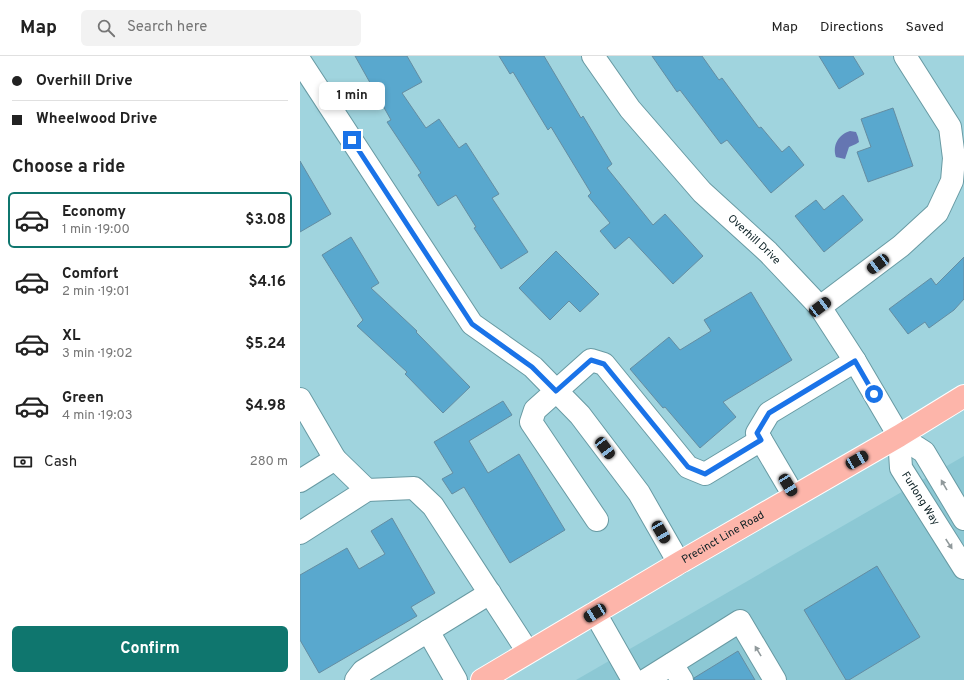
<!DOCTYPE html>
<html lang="en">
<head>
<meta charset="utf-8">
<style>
	:root { --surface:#fff; --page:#f2f2f2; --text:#222; --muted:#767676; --line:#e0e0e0; --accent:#0f766e }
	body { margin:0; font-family:Overpass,sans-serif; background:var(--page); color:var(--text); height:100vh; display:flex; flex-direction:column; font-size:15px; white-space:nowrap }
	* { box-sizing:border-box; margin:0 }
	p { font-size:13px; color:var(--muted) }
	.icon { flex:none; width:22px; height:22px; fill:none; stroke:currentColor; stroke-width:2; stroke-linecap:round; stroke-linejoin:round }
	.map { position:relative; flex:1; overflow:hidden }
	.sheet { display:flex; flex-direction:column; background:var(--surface); width:300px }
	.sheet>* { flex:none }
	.hud { display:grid; align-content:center; height:88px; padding:0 12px; background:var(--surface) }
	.end { position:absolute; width:18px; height:18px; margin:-9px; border:5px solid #1a73e8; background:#fff; box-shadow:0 0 0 2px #fff }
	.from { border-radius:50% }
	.bubble { position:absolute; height:28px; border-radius:6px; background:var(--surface); box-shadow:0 2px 6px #0003; font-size:13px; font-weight:700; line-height:28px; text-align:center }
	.car { position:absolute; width:12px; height:24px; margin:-12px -6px; border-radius:5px; box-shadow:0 0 3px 1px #0007; background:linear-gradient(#222 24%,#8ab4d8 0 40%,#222 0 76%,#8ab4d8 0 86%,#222 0) }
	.hud b { display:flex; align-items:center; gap:14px; height:38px; font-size:15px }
	.hud b+b { border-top:1px solid var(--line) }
	.hud i { width:10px; height:10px; background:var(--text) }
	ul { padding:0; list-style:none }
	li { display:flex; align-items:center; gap:12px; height:56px; margin:0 8px 6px; padding:0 4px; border:2px solid transparent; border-radius:6px }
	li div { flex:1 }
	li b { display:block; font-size:15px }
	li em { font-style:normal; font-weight:700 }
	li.selected { border-color:var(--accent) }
	li>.icon { width:36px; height:36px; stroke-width:1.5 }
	h2 { padding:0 12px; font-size:18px; line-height:48px }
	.pay { display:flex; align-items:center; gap:10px; height:44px; padding:0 12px; font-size:15px }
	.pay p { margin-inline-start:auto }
	.action { display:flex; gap:8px; margin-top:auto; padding:8px 12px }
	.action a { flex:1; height:46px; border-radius:6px; background:var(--accent); color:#fff; font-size:16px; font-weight:700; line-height:46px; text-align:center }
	header { display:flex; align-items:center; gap:24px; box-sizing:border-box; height:56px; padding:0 20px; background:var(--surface); border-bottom:1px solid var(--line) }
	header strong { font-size:19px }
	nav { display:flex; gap:22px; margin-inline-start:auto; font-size:14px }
	.search { width:280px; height:36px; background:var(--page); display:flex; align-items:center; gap:10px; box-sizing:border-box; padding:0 14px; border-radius:6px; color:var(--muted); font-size:15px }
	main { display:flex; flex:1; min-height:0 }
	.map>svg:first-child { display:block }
	.built { fill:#8cc8d4 }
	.water { fill:#6576b2 }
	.building { fill:#59a8ce; stroke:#648da2 }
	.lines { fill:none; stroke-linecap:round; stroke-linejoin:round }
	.minor-casing { stroke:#689aa3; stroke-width:24 }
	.major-casing { stroke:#fff; stroke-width:24 }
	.minor { stroke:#fff; stroke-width:22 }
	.major { stroke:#fdb5aa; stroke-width:22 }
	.oneway { fill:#90999b }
	.route { stroke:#1a73e8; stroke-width:5 }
	.labels { text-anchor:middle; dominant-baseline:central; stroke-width:4; stroke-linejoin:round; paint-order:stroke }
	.street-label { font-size:11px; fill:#081d21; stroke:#d7f0f5 }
</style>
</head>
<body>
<header>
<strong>Map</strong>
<div class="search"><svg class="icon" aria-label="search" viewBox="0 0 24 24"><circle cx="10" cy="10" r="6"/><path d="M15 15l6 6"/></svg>Search here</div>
<nav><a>Map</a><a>Directions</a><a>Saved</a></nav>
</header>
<main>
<section class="sheet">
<div class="hud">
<b><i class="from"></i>Overhill Drive</b>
<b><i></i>Wheelwood Drive</b>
</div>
<h2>Choose a ride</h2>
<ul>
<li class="selected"><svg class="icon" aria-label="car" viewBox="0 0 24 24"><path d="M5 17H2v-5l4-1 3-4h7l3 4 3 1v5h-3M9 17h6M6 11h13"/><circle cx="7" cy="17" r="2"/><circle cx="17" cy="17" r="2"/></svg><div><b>Economy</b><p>1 min · 19:00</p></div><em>$3.08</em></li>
<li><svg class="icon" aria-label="car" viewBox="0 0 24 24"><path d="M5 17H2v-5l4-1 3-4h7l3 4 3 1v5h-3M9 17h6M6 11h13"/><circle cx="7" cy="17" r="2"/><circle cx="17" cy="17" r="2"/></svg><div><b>Comfort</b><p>2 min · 19:01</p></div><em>$4.16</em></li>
<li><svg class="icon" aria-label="car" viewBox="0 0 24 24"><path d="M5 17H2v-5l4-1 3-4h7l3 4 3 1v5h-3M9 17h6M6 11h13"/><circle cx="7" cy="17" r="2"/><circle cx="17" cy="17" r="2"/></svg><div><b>XL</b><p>3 min · 19:02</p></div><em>$5.24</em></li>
<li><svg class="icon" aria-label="car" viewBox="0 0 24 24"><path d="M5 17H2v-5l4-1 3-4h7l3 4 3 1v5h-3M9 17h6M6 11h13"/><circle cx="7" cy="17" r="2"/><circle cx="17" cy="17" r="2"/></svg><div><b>Green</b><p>4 min · 19:03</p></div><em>$4.98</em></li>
</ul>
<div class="pay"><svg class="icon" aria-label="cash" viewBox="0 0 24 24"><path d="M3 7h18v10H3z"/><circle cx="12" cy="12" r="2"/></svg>Cash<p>280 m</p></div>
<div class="action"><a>Confirm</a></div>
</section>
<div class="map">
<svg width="664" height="624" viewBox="0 0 664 624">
	<rect width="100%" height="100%" fill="#a0d4de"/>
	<path class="built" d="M664 400V624H276Z"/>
	<path class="water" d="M550 75 556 76 558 81 559 86 556 88 549 91 545 103 536 101C532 89 539 78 550 75Z"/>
	<path class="building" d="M55 0H107L122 26 102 37 126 72 139 63 159 92 166 87 199 138 192 142 228 196 201 213 174 172 176 171 156 139 138 150 118 119 121 117 87 66 91 64Z
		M199 0H244L281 62 283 60 312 108 307 112 353 169 365 158 403 200 373 228 329 181 315 193 300 175 310 167 288 140 291 137 251 71 248 74 213 16 210 18Z
		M352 0H402L419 24 422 22 459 72 461 71 482 96 489 90 504 109 471 137 427 84 421 88 380 34 377 36Z
		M519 0H553L564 18 539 33Z
		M593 52 613 110 568 126 557 96 571 91 561 63Z
		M0 105 31 158 0 176Z
		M543 139 563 164 524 196 495 160 516 144 524 154Z
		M51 181 79 227 71 232 117 275 116 276 170 331 143 357 105 318 107 316 57 270 63 264 22 199Z
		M256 195 299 238 280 256 269 245 250 264 219 232Z
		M664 201V243L654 254 629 272 625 266 608 278 589 253 631 222 636 229Z
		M451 236 492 304 423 346 436 361 400 392 365 351 363 352 330 313 369 281 380 294 411 275 404 264Z
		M203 345 212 359 169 385 188 417 219 398 265 474 210 507 164 431 152 438 142 423 153 417 134 386Z
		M92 462 135 537 111 551 117 560 19 617 0 584V519L47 492 59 513 85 498 71 475Z
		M577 510 620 581 549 624H546L504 554Z
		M438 595 455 624H394V622Z"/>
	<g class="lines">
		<defs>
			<g id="minor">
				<path id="s1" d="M293 0 330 53 402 136 468 196 520 251 555 305 599 380 601 412 664 512"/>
				<path d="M0 5 172 268 233 311 280 359 339 437 379 507"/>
				<path d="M520 251 601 190 637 157 652 125 654 102 650 71 605 0"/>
				<path d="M0 343 35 403"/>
				<path d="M599 380 624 396 664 463"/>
				<path d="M0 425 35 403 67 434"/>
				<path d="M494 440 457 377 469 357 555 305"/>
				<path d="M297 464 231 366 235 354 291 304 304 308 388 411 405 418 461 384"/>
				<path d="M0 477 67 434 114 432 133 450 228 596"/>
				<path d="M295 557 333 624"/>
				<path d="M128 575 156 624"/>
				<path d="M372 608 382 624"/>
				<path d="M56 624 63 615 190 537"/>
				<path d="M346 624 440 565 475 624"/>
			</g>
			<g id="major">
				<path id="s2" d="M182 624 379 507 599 380 664 340"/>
			</g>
		</defs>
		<use href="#minor" class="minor-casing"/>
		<use href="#major" class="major-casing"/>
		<use href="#minor" class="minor"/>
		<use href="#major" class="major"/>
	</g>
	<defs><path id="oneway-solid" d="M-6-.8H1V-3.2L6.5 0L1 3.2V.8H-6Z"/></defs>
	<g class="oneway">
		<use href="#oneway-solid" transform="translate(644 429) rotate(-120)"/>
		<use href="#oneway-solid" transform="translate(649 488) rotate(57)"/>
		<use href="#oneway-solid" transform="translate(458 595) rotate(-121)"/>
	</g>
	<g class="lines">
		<path class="route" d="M52 84 172 268 232 311 256 335 291 304 304 308 388 411 405 418 461 384 457 377 469 357 555 305 574 338"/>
	</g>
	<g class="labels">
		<g class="street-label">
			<text stroke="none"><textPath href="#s1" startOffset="245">Overhill Drive</textPath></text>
			<text stroke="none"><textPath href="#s1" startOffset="559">Furlong Way</textPath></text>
			<text stroke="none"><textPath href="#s2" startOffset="280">Precinct Line Road</textPath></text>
		</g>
	</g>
</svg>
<i class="end from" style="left:574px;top:338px"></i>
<i class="end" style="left:52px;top:84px"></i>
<div class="bubble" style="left:19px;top:26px;width:66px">1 min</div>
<i class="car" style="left:578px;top:208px;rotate:233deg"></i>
<i class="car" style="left:520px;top:251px;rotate:53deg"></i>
<i class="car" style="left:305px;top:392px;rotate:143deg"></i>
<i class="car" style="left:557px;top:404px;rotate:60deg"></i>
<i class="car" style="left:488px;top:429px;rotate:149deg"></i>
<i class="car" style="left:361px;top:476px;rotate:150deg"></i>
<i class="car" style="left:295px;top:557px;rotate:239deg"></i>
</div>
</main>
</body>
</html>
